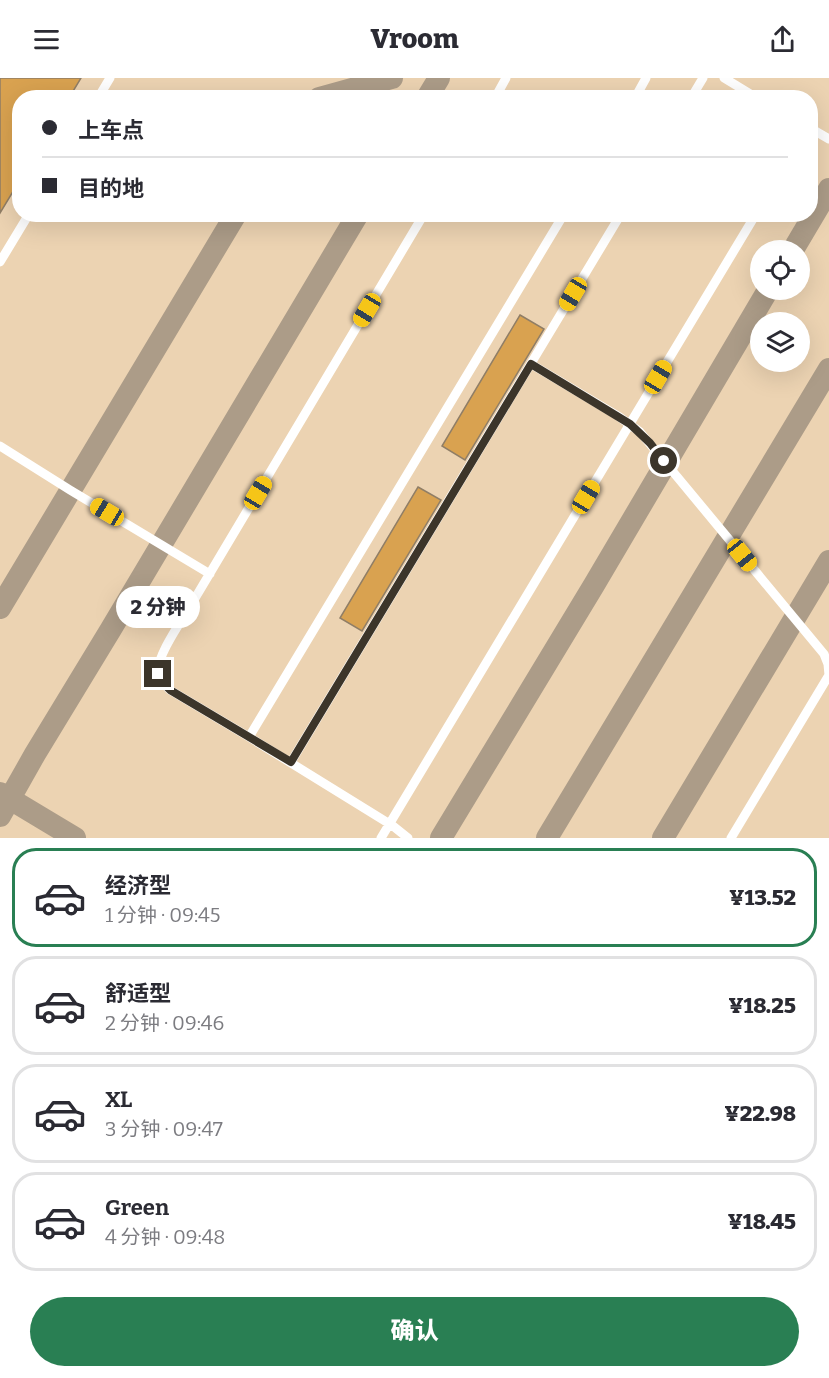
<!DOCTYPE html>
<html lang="zh">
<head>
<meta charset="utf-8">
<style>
	:root { --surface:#fff; --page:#f2f2f3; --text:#2b2b33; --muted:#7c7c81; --line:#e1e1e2; --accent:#297f53 }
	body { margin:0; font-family:Bitter,"Noto Sans SC",serif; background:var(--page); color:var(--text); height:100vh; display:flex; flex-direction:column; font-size:22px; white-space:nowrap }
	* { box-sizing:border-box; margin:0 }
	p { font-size:20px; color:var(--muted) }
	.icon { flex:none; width:33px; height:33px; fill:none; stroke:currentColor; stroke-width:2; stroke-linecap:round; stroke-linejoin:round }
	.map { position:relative; height:760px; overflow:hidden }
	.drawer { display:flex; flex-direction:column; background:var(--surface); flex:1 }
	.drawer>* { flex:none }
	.hud { position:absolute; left:12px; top:12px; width:806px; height:132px; border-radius:24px; box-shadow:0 6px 24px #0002; display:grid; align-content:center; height:132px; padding:0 30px; background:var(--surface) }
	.buttons { position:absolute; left:750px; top:162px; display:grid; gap:12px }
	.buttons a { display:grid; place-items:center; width:60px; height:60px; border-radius:50%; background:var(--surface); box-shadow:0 6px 24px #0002; font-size:30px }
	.end { position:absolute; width:27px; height:27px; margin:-14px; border:8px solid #3c352a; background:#fff; box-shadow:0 0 0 3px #fff }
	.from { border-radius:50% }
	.bubble { position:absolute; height:42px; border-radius:21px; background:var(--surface); box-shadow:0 6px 24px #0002; font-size:20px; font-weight:800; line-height:42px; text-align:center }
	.car { position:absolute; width:18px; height:36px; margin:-18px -9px; border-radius:8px; box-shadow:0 0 4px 2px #0007; background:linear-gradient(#f5c518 24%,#345 0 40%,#f5c518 0 76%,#345 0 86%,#f5c518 0) }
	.hud b { display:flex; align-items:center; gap:21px; height:57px; font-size:22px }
	.hud b+b { border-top:2px solid var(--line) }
	.hud i { width:15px; height:15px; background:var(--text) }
	ul { padding:10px 0 0; list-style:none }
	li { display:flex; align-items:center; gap:18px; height:99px; margin:0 12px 9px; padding:0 18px; border:3px solid var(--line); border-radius:24px }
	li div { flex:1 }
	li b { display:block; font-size:22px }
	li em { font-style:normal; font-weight:800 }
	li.current { border-color:var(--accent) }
	li>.icon { width:54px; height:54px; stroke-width:1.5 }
	.primary-button { display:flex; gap:12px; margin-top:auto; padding:12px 30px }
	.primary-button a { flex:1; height:69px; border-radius:36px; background:var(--accent); color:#fff; font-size:24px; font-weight:800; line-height:69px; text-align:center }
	header { display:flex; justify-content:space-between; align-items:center; height:78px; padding:0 30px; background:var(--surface); font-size:27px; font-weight:800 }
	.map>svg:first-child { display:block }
	.built { fill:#ecd3b2; fill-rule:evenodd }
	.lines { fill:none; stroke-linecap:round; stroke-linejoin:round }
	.taxiway { stroke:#ac9c88; stroke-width:22 }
	.building { fill:#d9a250; stroke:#907e66; stroke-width:1.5 }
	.minor { stroke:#fff; stroke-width:9 }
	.route { stroke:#3c352a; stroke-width:8 }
</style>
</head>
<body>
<header><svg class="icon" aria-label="menu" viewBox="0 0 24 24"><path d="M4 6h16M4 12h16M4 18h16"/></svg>Vroom<svg class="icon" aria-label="share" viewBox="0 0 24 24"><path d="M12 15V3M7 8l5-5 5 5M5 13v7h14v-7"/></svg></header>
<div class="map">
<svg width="829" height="760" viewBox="0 0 829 760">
	<rect width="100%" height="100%" fill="#f3dfc4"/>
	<path class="built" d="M0 0H829V760H0ZM20 20H810V136H20ZM760 172H800V212H760ZM760 244H800V284H760Z"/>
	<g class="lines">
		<path class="taxiway" d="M319 20 392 0
			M427 20 439 0
			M793 172 829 111
			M0 530 236 136
			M0 715 75 760
			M0 738 35 676 111 551 358 136
			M441 760 594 507 768 212
			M547 760 829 291
			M663 760 829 483"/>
	</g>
	<path class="building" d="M0 0H81L69 20H20V102L0 135Z
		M520 237 544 251 465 382 442 368Z
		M418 409 441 422 362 553 340 540Z"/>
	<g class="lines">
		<path class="minor" d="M724 0 757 20
			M98 20 110 0
			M495 20 506 0
			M635 20 646 0
			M691 20 703 0
			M810 50 829 61
			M0 184 29 136
			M531 286 618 338 640 354 824 576 828 586 829 597 731 760
			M0 368 70 412 210 496
			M249 659 170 612C165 607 160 603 158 596 155 580 182 542 191 527L424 136
			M291 684 621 136
			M381 760 756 136
			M408 760 393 748 249 659 564 136"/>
	</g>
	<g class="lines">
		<path class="route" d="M158 596 161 603 170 612 291 684 531 286 630 346 650 365 664 383"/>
	</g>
</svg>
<div class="buttons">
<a><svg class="icon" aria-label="locate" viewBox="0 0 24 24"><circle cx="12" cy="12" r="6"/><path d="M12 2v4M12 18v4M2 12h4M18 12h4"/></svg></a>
<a><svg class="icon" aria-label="layers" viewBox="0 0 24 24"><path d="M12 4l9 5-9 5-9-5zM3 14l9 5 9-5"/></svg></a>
</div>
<i class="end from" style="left:664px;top:383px"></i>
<i class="end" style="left:158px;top:596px"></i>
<div class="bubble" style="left:116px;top:508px;width:84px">2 分钟</div>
<i class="car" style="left:573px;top:216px;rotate:211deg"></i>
<i class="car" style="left:367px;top:232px;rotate:211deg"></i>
<i class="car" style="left:658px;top:299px;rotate:31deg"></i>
<i class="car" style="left:258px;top:415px;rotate:31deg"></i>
<i class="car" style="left:586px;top:419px;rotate:31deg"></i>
<i class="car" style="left:107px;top:434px;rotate:301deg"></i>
<i class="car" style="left:742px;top:477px;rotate:141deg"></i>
<div class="hud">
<b><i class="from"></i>上车点</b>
<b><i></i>目的地</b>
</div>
</div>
<section class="drawer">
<ul>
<li class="current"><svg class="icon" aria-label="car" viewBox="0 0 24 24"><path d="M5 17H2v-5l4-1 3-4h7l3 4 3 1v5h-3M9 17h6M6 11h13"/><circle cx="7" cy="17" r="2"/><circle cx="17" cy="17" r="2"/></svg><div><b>经济型</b><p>1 分钟 · 09:45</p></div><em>¥13.52</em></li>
<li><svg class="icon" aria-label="car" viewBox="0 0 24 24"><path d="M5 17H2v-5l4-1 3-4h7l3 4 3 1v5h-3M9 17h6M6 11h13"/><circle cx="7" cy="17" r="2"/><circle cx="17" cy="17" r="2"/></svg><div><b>舒适型</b><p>2 分钟 · 09:46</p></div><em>¥18.25</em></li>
<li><svg class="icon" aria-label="car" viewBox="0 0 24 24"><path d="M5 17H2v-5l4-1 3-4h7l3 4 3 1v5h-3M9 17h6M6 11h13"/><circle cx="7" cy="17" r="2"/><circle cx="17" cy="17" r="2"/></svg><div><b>XL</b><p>3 分钟 · 09:47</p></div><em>¥22.98</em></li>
<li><svg class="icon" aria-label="car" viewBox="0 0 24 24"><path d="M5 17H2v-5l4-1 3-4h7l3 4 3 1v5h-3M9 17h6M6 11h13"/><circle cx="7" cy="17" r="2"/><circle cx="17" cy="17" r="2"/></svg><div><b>Green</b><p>4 分钟 · 09:48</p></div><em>¥18.45</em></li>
</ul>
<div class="primary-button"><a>确认</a></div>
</section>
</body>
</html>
